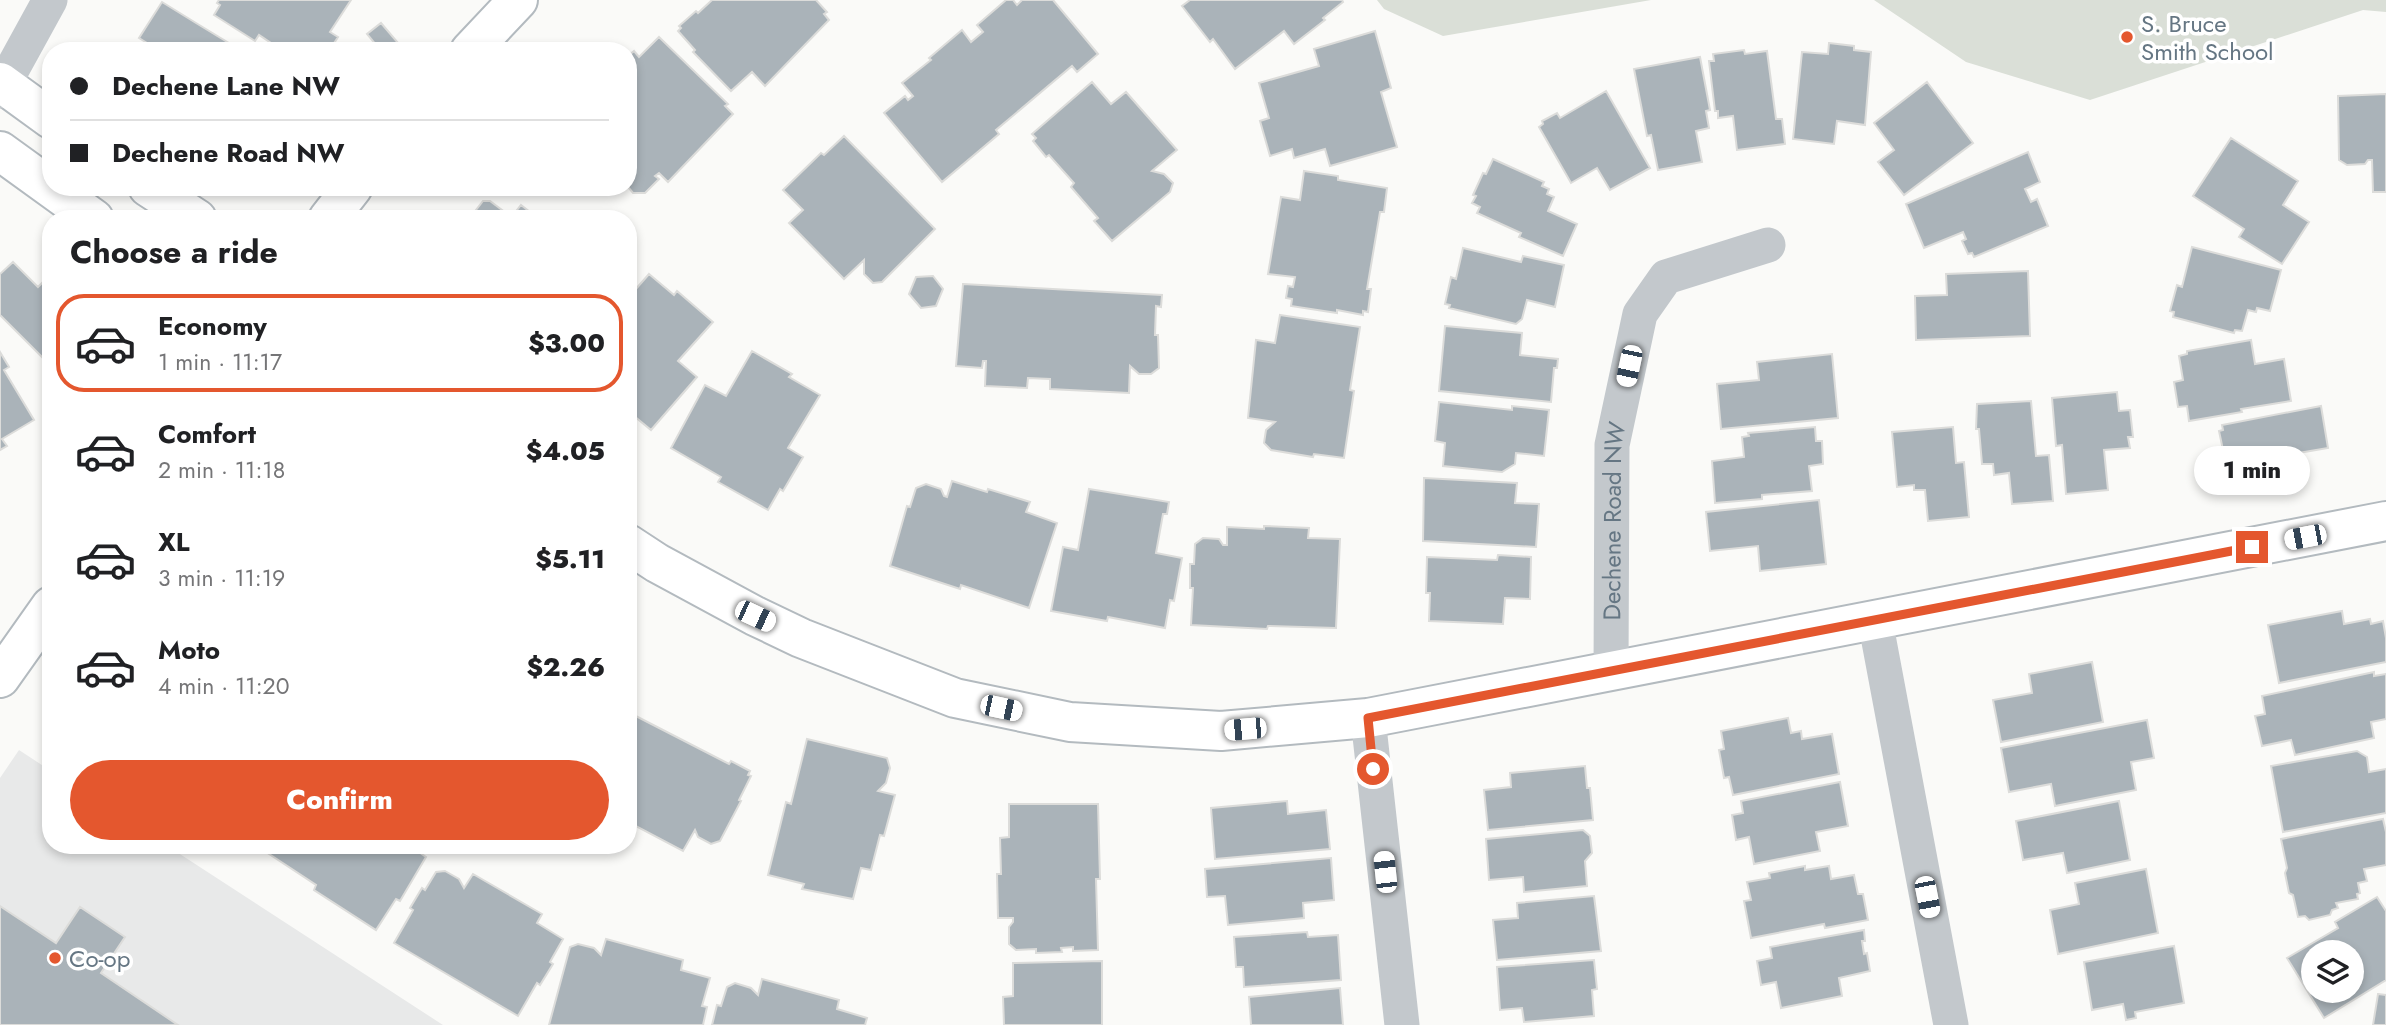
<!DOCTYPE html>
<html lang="en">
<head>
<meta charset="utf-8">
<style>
	:root { --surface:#fff; --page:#f2f2f2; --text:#202124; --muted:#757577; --line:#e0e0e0; --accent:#e4572e }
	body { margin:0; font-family:Jost,sans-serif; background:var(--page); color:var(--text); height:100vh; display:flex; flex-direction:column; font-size:26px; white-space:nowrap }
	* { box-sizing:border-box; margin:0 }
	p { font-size:23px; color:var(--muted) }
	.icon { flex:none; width:38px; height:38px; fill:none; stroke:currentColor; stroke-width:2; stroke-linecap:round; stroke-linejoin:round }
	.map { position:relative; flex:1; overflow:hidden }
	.panel { position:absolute; left:42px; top:210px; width:595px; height:644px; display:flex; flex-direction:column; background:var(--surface); border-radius:28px; box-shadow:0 4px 10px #0003 }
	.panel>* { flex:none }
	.hud { position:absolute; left:42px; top:42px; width:595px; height:154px; border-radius:28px; box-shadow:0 4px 10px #0003; display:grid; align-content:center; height:154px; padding:0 28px; background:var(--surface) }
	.buttons { position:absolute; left:2301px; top:940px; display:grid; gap:14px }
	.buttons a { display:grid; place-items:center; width:63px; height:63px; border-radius:50%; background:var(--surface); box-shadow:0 4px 10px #0003; font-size:35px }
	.end { position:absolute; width:32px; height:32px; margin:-16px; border:9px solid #e4572e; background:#fff; box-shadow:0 0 0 4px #fff }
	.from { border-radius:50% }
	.bubble { position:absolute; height:49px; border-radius:24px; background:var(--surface); box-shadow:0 4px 10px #0003; font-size:23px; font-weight:800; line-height:49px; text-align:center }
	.car { position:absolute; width:21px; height:42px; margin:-21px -10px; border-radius:9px; box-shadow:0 0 5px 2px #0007; background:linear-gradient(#fff 24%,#345 0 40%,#fff 0 76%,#345 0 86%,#fff 0) }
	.hud b { display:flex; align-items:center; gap:24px; height:66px; font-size:26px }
	.hud b+b { border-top:2px solid var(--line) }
	.hud i { width:18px; height:18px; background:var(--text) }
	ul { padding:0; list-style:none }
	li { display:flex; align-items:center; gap:21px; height:98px; margin:0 14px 10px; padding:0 14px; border:4px solid transparent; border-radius:28px }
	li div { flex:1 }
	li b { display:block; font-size:26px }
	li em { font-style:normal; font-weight:800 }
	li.selected { border-color:var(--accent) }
	li>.icon { width:63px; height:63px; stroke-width:1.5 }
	h2 { padding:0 28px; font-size:32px; line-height:84px }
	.action { display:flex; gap:14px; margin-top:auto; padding:14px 28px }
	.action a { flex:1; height:80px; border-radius:42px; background:var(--accent); color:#fff; font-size:28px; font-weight:800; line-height:80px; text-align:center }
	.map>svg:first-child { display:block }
	.built { fill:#e8e9e9 }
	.green { fill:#dadfd7 }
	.building { fill:#aab3b9; stroke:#dcdcda; stroke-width:2; fill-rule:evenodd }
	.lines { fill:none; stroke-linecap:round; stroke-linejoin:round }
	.secondary-casing { stroke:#b3babf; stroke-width:42 }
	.street { stroke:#c3c8cc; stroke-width:35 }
	.secondary { stroke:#fff; stroke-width:38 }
	.route { stroke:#e4572e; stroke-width:9 }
	.poi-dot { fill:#e4572e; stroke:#fff; stroke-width:2.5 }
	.labels { text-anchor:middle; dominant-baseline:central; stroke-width:7; stroke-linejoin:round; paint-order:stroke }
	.poi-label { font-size:24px; fill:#657683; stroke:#fff; text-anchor:start }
	.street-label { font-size:24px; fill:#657683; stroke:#fff }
</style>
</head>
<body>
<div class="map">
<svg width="2386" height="1025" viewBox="0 0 2386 1025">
	<rect width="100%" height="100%" fill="#fafaf8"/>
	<path class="built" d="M19 750 51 771V845H166L443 1025H0V778Z"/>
	<path class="green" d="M1377 0H1651L1443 36 1384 9Z
		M1874 0H2386V12L2363 10 2090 100 1966 62Z"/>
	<path class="building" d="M219 0H351L330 32 338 37 329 51H283L259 35 255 41 214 15 220 5 217 3Z
		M712 0H816L827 12 824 14 829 20 765 86 752 72 731 91 693 52 695 50 678 31 681 28 679 26 696 11 698 13Z
		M1006 0H1013L1017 5 1022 0H1053L1098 54 1077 72 1072 66 996 130 999 134 942 182 884 113 905 96 908 100 913 96 902 83 931 60 929 58 962 30 971 42 983 32 977 25Z
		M1190 0H1342L1343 2 1323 18 1325 20 1294 44 1284 31 1235 69 1213 39 1210 42 1182 6Z
		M162 2 196 23 242 51H160L139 38Z
		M381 23 399 44 390 51H381L367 34Z
		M1375 31 1391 88 1381 92 1397 147 1330 166 1325 149 1294 158 1292 149 1270 156 1260 121 1269 118 1259 83 1319 66 1314 49Z
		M659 37 728 104 725 106 733 114 668 182 659 173 655 176 659 179 645 193H633L628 187V56L634 51 639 57Z
		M1829 43 1854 46V50L1871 52 1865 125 1837 121 1834 144 1793 139 1802 52 1828 54Z
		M1744 50 1745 54 1767 51 1776 119H1782L1785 144 1737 150 1733 116 1718 118V111H1715L1709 61H1714L1713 54Z
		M1700 57 1710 110 1706 111 1709 128 1696 131 1702 162 1658 170 1651 135 1647 136 1634 69Z
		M1092 82 1111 104 1126 92 1177 150 1152 171 1164 174 1173 183 1170 192 1112 241 1094 221 1098 218 1071 187 1074 183 1049 155 1046 157 1033 141 1036 138 1032 134Z
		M1927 82 1973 143 1904 195 1878 162 1894 150 1874 123Z
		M1606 91 1650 168 1610 190 1597 168 1571 183 1539 127 1543 124 1542 121 1557 113 1560 118Z
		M2386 94V192H2373L2372 160H2368L2365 164 2347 165 2339 160 2338 96Z
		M844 136 935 229 882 282 873 283 864 274V260L844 279 789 223 803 210 783 190 821 153 824 155Z
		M2231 138 2298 181 2283 205 2309 222 2282 264 2239 237 2244 229 2193 196Z
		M2028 152 2040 182 2025 189 2031 202 2037 199 2048 226 1974 257 1972 253 1968 254 1962 241 1966 239 1963 232 1924 248 1906 204Z
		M1493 159 1544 182 1542 186 1549 189 1547 194 1554 197 1548 211 1577 224 1563 256 1519 237 1521 233 1477 213 1480 207 1472 203 1476 196 1473 195 1483 173 1486 174Z
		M1304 171 1338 176V180L1387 188 1384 212H1380L1367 289H1371L1368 312 1363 311V315L1337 310V313L1291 306 1292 299 1286 298 1288 286 1293 287 1295 277 1268 274 1281 197 1300 200Z
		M483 201H490L506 213V219H469Z
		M521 205 539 219H510Z
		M2192 247 2281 270 2270 311 2257 308 2256 312 2248 310 2242 331 2235 330 2234 333 2173 317 2174 312 2170 311 2177 285 2182 287Z
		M1463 248 1521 262 1523 256 1564 265 1555 307 1527 300 1522 319 1516 324 1449 308 1450 305 1445 304 1451 277 1456 279Z
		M13 262 38 287 51 274V354L45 360 0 315V274Z
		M2028 271 2030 336 1916 340 1915 296 1947 295 1946 274Z
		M649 274 674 295 677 291 713 322 678 361 697 377 651 430 628 411V298Z
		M933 276 943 289 936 306 921 308 909 294 916 277Z
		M963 284 1162 295 1161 307 1156 306 1155 335H1158L1159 368 1151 374H1139L1130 366 1129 393 1050 389V379L1028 378 1027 388 985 386 986 361H983L982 368 956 366Z
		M1280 315 1360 327 1350 390 1354 391 1344 458 1314 454 1313 457 1271 450 1264 443 1266 430 1275 422 1248 418 1256 340 1275 343Z
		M1445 326 1522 333 1520 355 1558 359 1557 368H1554L1551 402 1439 391Z
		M2251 340 2255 364 2284 359 2291 401 2241 409 2242 412 2189 421 2187 406 2178 407 2174 382 2183 380 2179 356 2187 354V351Z
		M752 351 792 374 789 377 820 395 788 448 803 457 783 491 780 489 768 510 718 482 721 477 671 448 705 385 726 396Z
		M0 352 9 367 4 370 34 420 2 439 7 446 0 450Z
		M1832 354 1838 418 1721 429 1717 384 1759 380 1757 362Z
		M2117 392 2119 411 2130 410 2133 437H2128L2130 448 2104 450 2108 490 2066 494 2062 445 2056 446 2052 398Z
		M2031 401 2036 456 2049 455 2053 501 2012 504 2009 473 1994 475 1993 464H1982L1979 429H1976L1977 404Z
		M1439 402 1512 410V406L1549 410 1544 456 1516 453 1515 464 1502 472 1443 466 1445 443 1435 441Z
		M2321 406 2328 448 2293 454 2286 465 2287 474 2272 477 2271 470 2241 476 2240 467 2227 469 2219 431 2223 430 2222 425Z
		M1815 427 1816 441H1822L1823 464 1809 466 1812 491 1762 495V499L1715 503 1712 461 1744 457 1742 437 1749 436 1748 433Z
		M1953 427 1956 463 1964 462 1969 517 1928 521 1925 490H1914V485L1897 487 1892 432Z
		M1424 478 1517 483 1515 503 1539 504 1536 547 1423 541Z
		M952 481 987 492 988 489 1030 502 1026 512 1057 523 1029 608 961 585 960 589 890 566 907 506 910 507 916 488 926 484 941 489 944 496 947 497Z
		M1089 489 1169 502 1167 514H1163L1156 553 1182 558 1174 601 1170 600 1165 628 1108 617 1107 621 1051 611 1063 547 1078 550Z
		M1819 500 1826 564 1760 571 1758 546 1710 551 1706 512Z
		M1264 526 1309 528 1308 538 1340 539 1336 628 1268 626 1267 629 1191 625 1193 588H1190V564H1194L1195 544 1203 538 1219 539 1223 545H1227V527L1264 529Z
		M1498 555 1531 557 1530 599 1505 598 1503 624 1429 621 1430 593H1426L1427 557 1497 560Z
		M2342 611 2344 624 2370 619 2371 624 2383 621 2386 638V662L2279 683 2268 625Z
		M2092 662 2103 722 2001 742 1993 700 2032 693 2029 674Z
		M2374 672V676L2386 674V719L2371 722 2374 738 2295 755 2291 740 2262 746 2255 716 2265 714 2262 696Z
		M628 712 729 764 731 761 750 771 748 775 751 776 739 800 741 801 720 841 711 844 698 837 695 830 683 851 628 822Z
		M1788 718 1791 733 1801 731 1802 739 1832 734 1839 774 1733 795 1729 777 1724 778 1719 750 1724 749 1721 731Z
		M2147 720 2154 758 2131 762 2136 790 2055 806 2051 784 2009 792 2001 748Z
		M807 739 887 758 890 768 886 783 878 791 895 795 884 836 880 835 871 870 861 868 853 899 802 889 804 884 768 875 786 802 791 804Z
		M2357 751 2367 757 2369 772 2386 769V813L2283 832 2271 766Z
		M1585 766 1587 788H1590L1593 820 1488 830 1484 790 1511 787 1510 773Z
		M1840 782 1848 826 1816 832 1820 851 1754 864 1749 837 1736 840 1732 815 1743 813 1741 801Z
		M1287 801 1288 814 1326 810 1330 849 1215 859 1211 808Z
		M2119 801 2130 860 2067 873 2063 853 2023 860 2016 821Z
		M1009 804H1098L1100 879H1096L1098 950 1073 951V947L1061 948 1062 952 1036 953V949L1016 950 1009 944V927L1013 922V918H998L997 874H1001L1000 838 1009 837Z
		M2383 819 2386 832V865L2364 869 2367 881 2358 883 2360 893 2357 894 2358 899 2336 903 2338 908 2332 910 2330 915 2309 920 2305 916 2298 917 2293 895 2289 893 2285 873 2287 868 2281 839Z
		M1583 830 1590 836 1592 853 1585 861 1587 886 1524 892 1523 877 1489 880 1486 839Z
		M262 845H409L426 857 400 901 396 899 376 930 314 890 316 885 260 848Z
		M1331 858 1334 900 1303 903 1304 918 1228 925 1225 896 1207 897 1205 869Z
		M1805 866V870L1829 866 1831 879 1854 875 1858 894H1863L1868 920 1825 928 1824 924 1751 938 1744 901 1751 900 1747 882 1770 878 1769 873Z
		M2146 869 2158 933 2058 954 2050 910 2079 904 2075 883Z
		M445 871 459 879 464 888 473 874 542 914 537 923 563 939 550 962 553 964 540 985 537 983 518 1016 394 943 413 910 410 908 422 888 425 890 436 872Z
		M1594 896 1601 951 1497 960 1493 920 1518 918 1517 903Z
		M2377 897 2386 911V980L2324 1018 2287 958 2338 928 2335 922ZM2314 952H2352V990H2314Z
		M0 906 56 943 80 907 125 937 101 973 178 1025H0Z
		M1864 930 1865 941H1862L1864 954 1867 953 1870 971 1839 978 1842 996 1781 1008 1776 982 1761 985 1757 961 1772 958 1770 947Z
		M1307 932 1308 937 1338 935 1341 980 1244 987 1243 967H1236L1234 937Z
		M606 939 683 960 681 970 710 978 702 1006 707 1007 703 1025H549L570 947 578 944 594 948 601 955Z
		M2174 946 2184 1003 2135 1012 2136 1018 2126 1020 2123 1004 2092 1010 2084 962Z
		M1594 960 1597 989 1592 990 1594 1016 1524 1022 1522 1008 1500 1010 1497 967Z
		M1102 961V1025H1004L1003 997 1013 996V963Z
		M762 979 839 1000 837 1009 867 1018 865 1025H712L717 1005 721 1006 727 987 735 983 751 988 758 995Z
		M1340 988 1343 1025H1251L1249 997Z
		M2378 994 2386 995V1025H2373Z"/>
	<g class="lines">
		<defs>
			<path id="secondary" d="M470 51 518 0
				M0 82 51 119
				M0 151 94 219
				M148 187 197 219
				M328 219 353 187
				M628 544 657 563 755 616 801 638 955 698 1070 722 1221 731 1368 718 2386 521
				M0 678 51 606"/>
		</defs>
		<use href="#secondary" class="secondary-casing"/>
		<g class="street">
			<path d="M0 91 50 0"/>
			<path d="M1875 620 1951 1025"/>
			<path id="s1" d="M1611 671 1612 445 1640 314 1666 277 1768 245"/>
			<path d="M1368 718 1402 1025"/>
		</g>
		<use href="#secondary" class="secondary"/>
	</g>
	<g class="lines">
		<path class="route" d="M1373 769 1368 718 2252 547"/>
	</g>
	<g class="poi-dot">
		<circle cx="2127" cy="37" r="7"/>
		<circle cx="55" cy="958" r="7"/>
	</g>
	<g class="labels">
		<g class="poi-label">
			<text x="2141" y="23">S. Bruce<tspan x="2141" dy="28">Smith School</tspan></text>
			<text x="69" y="958">Co-op</text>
		</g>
		<g class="street-label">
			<text stroke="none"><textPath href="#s1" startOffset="150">Dechene Road NW</textPath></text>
		</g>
	</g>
</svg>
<div class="buttons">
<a><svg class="icon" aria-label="layers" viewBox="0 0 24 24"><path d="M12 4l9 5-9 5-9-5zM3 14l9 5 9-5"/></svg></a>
</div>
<i class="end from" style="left:1373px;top:769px"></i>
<i class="end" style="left:2252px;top:547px"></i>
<div class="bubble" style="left:2194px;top:446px;width:116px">1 min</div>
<i class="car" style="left:1629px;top:366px;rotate:192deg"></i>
<i class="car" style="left:2305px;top:537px;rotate:259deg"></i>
<i class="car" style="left:755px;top:616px;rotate:115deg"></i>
<i class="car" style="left:1001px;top:708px;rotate:102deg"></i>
<i class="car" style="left:1245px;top:729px;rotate:265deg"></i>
<i class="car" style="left:1385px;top:872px;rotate:354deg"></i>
<i class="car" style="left:1927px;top:897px;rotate:169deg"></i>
<div class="hud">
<b><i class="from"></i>Dechene Lane NW</b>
<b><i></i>Dechene Road NW</b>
</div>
<section class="panel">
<h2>Choose a ride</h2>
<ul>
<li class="selected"><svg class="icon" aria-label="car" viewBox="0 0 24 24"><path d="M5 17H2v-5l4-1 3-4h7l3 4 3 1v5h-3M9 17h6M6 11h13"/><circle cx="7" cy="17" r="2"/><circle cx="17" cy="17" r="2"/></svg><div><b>Economy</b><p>1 min · 11:17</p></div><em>$3.00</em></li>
<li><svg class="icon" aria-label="car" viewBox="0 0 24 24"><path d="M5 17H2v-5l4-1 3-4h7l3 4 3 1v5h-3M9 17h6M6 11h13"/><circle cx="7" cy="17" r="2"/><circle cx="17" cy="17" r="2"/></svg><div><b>Comfort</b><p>2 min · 11:18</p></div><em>$4.05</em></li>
<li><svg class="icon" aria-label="car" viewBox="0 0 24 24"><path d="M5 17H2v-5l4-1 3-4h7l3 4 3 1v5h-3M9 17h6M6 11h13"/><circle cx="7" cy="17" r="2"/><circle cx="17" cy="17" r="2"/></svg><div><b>XL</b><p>3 min · 11:19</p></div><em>$5.11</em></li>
<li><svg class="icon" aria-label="car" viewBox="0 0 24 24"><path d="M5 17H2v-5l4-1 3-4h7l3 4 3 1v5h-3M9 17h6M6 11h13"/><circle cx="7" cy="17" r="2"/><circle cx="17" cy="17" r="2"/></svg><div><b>Moto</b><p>4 min · 11:20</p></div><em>$2.26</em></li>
</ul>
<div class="action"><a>Confirm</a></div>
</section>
</div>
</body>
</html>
